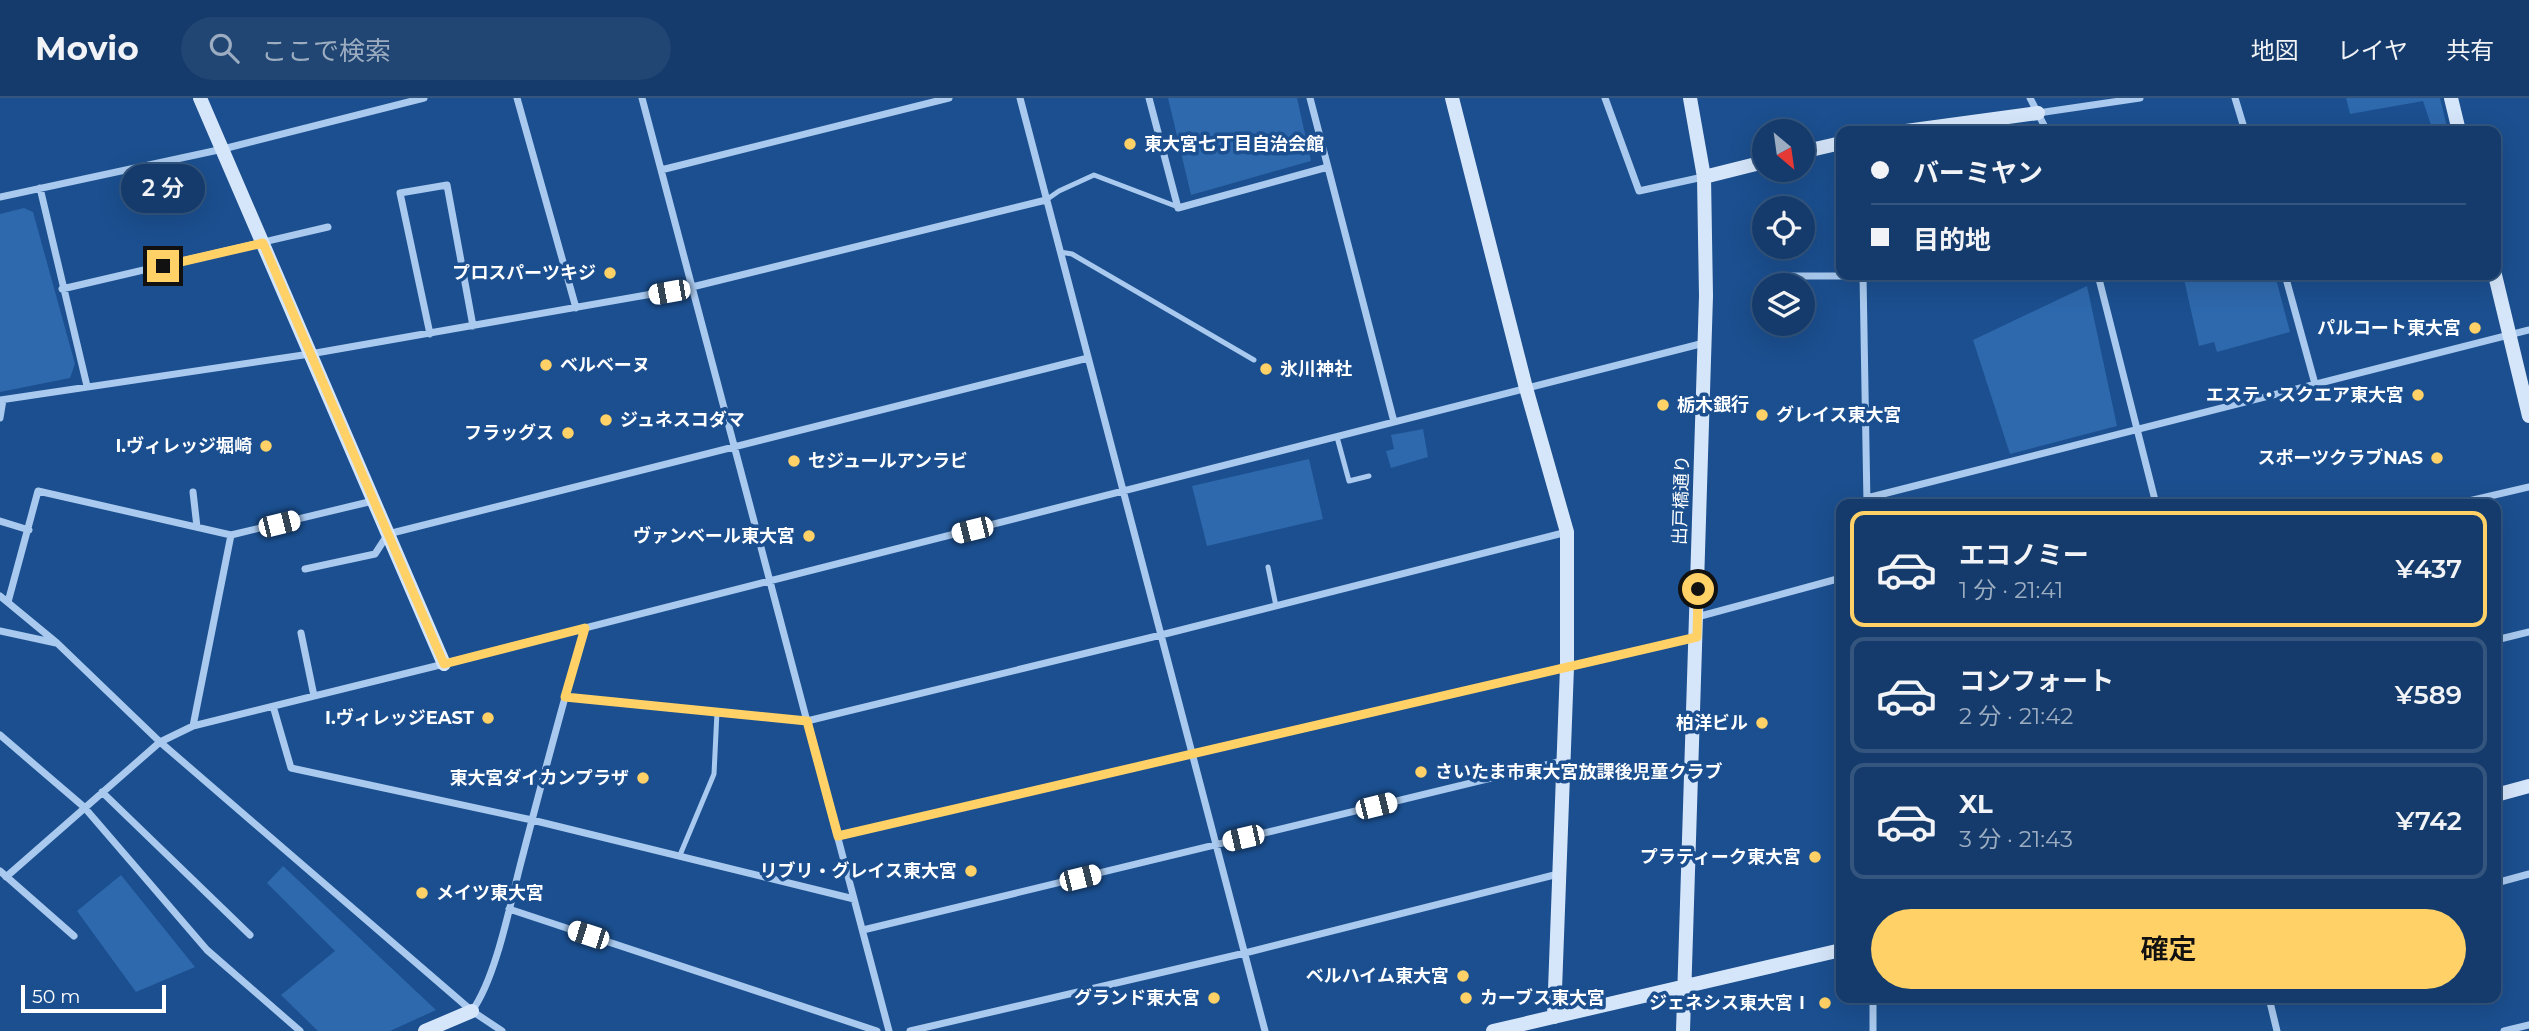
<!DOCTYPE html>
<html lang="ja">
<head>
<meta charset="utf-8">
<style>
	:root { --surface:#143b6b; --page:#214673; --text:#f1f3f6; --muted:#9dadc1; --line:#33557e; --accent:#ffd166 }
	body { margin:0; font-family:Montserrat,"Noto Sans JP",sans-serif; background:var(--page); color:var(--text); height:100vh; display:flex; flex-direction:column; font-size:26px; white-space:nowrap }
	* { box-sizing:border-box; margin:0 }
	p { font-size:23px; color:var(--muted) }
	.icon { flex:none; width:38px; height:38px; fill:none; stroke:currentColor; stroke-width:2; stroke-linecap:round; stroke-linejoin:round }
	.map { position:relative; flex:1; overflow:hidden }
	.sheet { position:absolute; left:1836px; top:401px; width:665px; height:504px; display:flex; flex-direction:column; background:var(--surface); border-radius:14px; box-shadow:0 7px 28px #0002,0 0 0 2px var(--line) }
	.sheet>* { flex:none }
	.guide { position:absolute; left:1836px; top:28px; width:665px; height:154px; border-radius:14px; box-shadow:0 7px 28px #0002,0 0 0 2px var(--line); display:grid; align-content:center; height:154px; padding:0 35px; background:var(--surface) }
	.needle { width:46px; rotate:151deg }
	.controls { position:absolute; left:1752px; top:21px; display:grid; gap:14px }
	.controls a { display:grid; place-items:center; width:63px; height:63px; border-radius:50%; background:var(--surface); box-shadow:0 7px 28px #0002,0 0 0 2px var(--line); font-size:35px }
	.scale { position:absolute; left:21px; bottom:18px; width:145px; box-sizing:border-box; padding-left:7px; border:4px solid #fff; border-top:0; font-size:19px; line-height:24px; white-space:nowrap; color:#fff; -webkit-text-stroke:5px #1b4f8f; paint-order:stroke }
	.end { position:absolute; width:32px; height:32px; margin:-16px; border:9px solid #ffd166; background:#111; box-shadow:0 0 0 4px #111 }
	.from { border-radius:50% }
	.bubble { position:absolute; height:49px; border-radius:24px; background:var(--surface); box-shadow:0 7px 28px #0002,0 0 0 2px var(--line); font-size:23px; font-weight:600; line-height:49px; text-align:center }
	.car { position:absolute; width:21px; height:42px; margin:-21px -10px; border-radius:9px; box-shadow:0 0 5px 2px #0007; background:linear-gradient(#fff 24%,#345 0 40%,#fff 0 76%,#345 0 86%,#fff 0) }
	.guide b { display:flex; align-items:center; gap:24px; height:66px; font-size:26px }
	.guide b+b { border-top:2px solid var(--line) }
	.guide i { width:18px; height:18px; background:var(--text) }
	ul { padding:12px 0 0; list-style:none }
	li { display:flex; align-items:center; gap:21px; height:116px; margin:0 14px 10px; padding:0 21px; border:4px solid var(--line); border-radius:14px }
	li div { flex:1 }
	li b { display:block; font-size:26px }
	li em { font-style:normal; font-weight:600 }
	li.on { border-color:var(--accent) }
	li>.icon { width:63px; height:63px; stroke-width:1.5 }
	.primary-button { display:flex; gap:14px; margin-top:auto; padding:14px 35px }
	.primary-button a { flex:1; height:80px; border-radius:42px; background:var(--accent); color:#111; font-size:28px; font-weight:600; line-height:80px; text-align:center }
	header { display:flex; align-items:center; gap:42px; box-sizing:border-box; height:98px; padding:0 35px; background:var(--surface); border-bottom:2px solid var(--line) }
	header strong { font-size:33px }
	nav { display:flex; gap:38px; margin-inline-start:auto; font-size:24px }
	.search { width:490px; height:63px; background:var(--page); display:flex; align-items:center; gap:18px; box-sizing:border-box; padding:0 24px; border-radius:38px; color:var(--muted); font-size:26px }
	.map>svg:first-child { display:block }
	.green { fill:#2e69ad }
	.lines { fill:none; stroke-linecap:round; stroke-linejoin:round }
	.lane { stroke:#a9c9ee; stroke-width:5 }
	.street { stroke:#a9c9ee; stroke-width:7 }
	.secondary { stroke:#d6e6fa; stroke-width:14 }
	.route { stroke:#ffd166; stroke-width:9 }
	.poi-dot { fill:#ffd166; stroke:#1b4f8f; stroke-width:2.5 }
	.labels { text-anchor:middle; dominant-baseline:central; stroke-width:7; stroke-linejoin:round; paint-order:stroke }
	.poi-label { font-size:18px; font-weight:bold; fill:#fff; stroke:#1b4f8f; text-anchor:end }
	.street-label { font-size:18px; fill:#fff; stroke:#1b4f8f }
</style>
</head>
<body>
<header>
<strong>Movio</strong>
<div class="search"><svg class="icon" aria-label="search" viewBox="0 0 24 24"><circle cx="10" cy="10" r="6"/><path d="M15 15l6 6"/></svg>ここで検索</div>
<nav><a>地図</a><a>レイヤ</a><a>共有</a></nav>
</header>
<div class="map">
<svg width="2529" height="933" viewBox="0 0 2529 933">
	<rect width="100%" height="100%" fill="#1b4f8f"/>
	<path class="green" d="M1168 0H1297L1311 63 1191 97Z
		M2346 0H2440L2447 29 2433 33 2423 3 2350 16Z
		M24 110 33 114 75 266 70 280 0 294V116Z
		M2183 177H2275L2290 234 2217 254 2214 244 2199 248Z
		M2087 188 2117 328 2010 356 1973 242Z
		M1423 331 1428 359 1391 370 1386 353 1394 351 1391 337Z
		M1309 361 1323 421 1207 448 1192 388Z
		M283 768 436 912 390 933H318L281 897 335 853 267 785Z
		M121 777 195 869 136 894 77 813Z"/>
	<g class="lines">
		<path class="lane" d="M1046 102 1059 93 1094 77 1178 109
			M1060 154 1072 156 1254 262
			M1337 339 1349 383 1369 378
			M1268 469 1276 508
			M680 757 714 676 717 614"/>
		<path class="street" d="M517 0 576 210
			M642 0 889 933
			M1020 0 1265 933
			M1149 0 1178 110 1328 69
			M1310 0 1394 324
			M1605 0 1639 93 1703 79
			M2030 0 2047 33
			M2235 0 2245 33
			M2038 15 2140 0
			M661 72 949 0
			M40 90 87 288
			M0 99 223 51 424 0
			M1863 177 1867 406
			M2098 177 2156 406
			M2285 177 2315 286
			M1792 178H1863
			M62 191 328 129
			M430 236 400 95 447 87 473 228
			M0 302 310 256 692 189 1046 102
			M0 320 3 302
			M193 394 197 429
			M1867 400 2529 232
			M2456 406 2529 389
			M0 423 29 432
			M305 471 375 456 388 436 1088 260
			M0 498 57 545 160 644 472 913 502 933
			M8 504 38 393 231 437 373 403
			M1697 519 1841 480
			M0 533 56 545
			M301 535 314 598
			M2496 542 2529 534
			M565 599 807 623 1161 537 1567 434
			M273 608 291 670 532 722 854 801
			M193 628 444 566 1704 245
			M0 637 84 709 207 852 300 933
			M102 694 250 837
			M838 738 1696 539
			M0 773 74 838
			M6 779 160 644 193 628 231 437
			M2496 785 2529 776
			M509 811 877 933
			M863 832 1562 663
			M2269 900 2277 933
			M472 913C495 881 509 812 519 772 540 691 561 610 585 530
			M910 933 1245 855 1558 776
			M1873 933V900
			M2504 933 2529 927"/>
		<path class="secondary" d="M200 0 444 566
			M1452 0 1526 290 1567 434V569L1554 919
			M2451 0 2459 33
			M1906 33 2038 15
			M1802 54 1841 45
			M1704 79 1764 64
			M2495 177 2529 318
			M2496 697 2529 688
			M425 933 472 913
			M1493 933 1841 852
			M1683 933 1706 198 1704 79 1690 0"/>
	</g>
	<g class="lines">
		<path class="route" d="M163 168 263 145 444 566 585 530 565 599 807 623 838 738 1697 539 1698 491"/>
	</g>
	<g class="poi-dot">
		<circle cx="1130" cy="46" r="7"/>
		<circle cx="610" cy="175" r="7"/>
		<circle cx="2475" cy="230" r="7"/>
		<circle cx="546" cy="267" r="7"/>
		<circle cx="1266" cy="271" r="7"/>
		<circle cx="2418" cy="297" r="7"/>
		<circle cx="1663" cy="307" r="7"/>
		<circle cx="1762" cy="317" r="7"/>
		<circle cx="606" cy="322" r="7"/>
		<circle cx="568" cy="335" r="7"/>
		<circle cx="266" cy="348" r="7"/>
		<circle cx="2437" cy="360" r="7"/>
		<circle cx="794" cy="363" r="7"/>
		<circle cx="809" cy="438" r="7"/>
		<circle cx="488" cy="620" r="7"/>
		<circle cx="1762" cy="625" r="7"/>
		<circle cx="1421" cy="674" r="7"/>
		<circle cx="643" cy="680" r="7"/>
		<circle cx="1815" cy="759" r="7"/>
		<circle cx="971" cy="773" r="7"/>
		<circle cx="422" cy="795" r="7"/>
		<circle cx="1463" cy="878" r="7"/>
		<circle cx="1214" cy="900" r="7"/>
		<circle cx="1466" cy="900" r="7"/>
		<circle cx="1825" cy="905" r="7"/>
	</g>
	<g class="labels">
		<g class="poi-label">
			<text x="1144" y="46" text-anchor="start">東大宮七丁目自治会館</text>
			<text x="596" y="175">プロスパーツキジ</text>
			<text x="2461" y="230">パルコート東大宮</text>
			<text x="560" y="267" text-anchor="start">ベルベーヌ</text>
			<text x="1280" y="271" text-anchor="start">氷川神社</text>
			<text x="2404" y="297">エステ・スクエア東大宮</text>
			<text x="1677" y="307" text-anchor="start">栃木銀行</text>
			<text x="1776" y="317" text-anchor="start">グレイス東大宮</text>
			<text x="620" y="322" text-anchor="start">ジュネスコダマ</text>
			<text x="554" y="335">フラッグス</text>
			<text x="252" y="348">I.ヴィレッジ堀崎</text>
			<text x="2423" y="360">スポーツクラブNAS</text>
			<text x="808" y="363" text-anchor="start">セジュールアンラビ</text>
			<text x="795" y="438">ヴァンベール東大宮</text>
			<text x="474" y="620">I.ヴィレッジEAST</text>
			<text x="1748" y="625">柏洋ビル</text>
			<text x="1435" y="674" text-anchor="start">さいたま市東大宮放課後児童クラブ</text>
			<text x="629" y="680">東大宮ダイカンプラザ</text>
			<text x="1801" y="759">プラティーク東大宮</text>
			<text x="957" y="773">リブリ・グレイス東大宮</text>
			<text x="436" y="795" text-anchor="start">メイツ東大宮</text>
			<text x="1449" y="878">ベルハイム東大宮</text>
			<text x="1200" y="900">グランド東大宮</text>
			<text x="1480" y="900" text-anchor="start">カーブス東大宮</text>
			<text x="1811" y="905">ジェネシス東大宮Ⅰ</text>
		</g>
		<g class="street-label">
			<text transform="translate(1681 402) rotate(-88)">出戸橋通り</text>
		</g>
	</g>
</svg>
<div class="controls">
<a><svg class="needle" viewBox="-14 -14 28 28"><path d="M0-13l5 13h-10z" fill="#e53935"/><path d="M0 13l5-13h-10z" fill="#9dadc1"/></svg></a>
<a><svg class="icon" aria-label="locate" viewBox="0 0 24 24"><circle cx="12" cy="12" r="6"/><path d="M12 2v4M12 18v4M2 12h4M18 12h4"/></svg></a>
<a><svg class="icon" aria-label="layers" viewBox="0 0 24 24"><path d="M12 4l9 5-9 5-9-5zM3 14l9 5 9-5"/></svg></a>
</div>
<div class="scale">50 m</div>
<i class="end from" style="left:1698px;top:491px"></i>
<i class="end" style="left:163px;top:168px"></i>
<div class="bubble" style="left:121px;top:66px;width:84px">2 分</div>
<i class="car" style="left:669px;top:194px;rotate:260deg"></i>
<i class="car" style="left:279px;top:426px;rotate:76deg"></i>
<i class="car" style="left:972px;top:432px;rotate:256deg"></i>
<i class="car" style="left:1376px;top:708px;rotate:76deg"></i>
<i class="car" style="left:1243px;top:740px;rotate:257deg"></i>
<i class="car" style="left:1080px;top:780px;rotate:76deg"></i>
<i class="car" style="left:588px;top:837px;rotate:288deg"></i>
<div class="guide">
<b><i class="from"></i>バーミヤン</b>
<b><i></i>目的地</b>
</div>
<section class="sheet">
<ul>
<li class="on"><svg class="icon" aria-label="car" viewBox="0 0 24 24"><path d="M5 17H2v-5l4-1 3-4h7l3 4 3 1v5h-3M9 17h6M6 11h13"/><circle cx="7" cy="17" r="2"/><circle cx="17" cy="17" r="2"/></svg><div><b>エコノミー</b><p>1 分 · 21:41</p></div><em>¥437</em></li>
<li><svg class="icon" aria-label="car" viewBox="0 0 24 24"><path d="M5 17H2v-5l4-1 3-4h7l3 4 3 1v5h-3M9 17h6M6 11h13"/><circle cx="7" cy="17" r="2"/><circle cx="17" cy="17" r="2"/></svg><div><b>コンフォート</b><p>2 分 · 21:42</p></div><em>¥589</em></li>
<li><svg class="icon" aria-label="car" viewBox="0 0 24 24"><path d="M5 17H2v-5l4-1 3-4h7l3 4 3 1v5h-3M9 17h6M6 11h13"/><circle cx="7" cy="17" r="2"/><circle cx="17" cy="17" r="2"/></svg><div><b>XL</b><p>3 分 · 21:43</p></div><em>¥742</em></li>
</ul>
<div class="primary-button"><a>確定</a></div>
</section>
</div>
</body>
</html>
